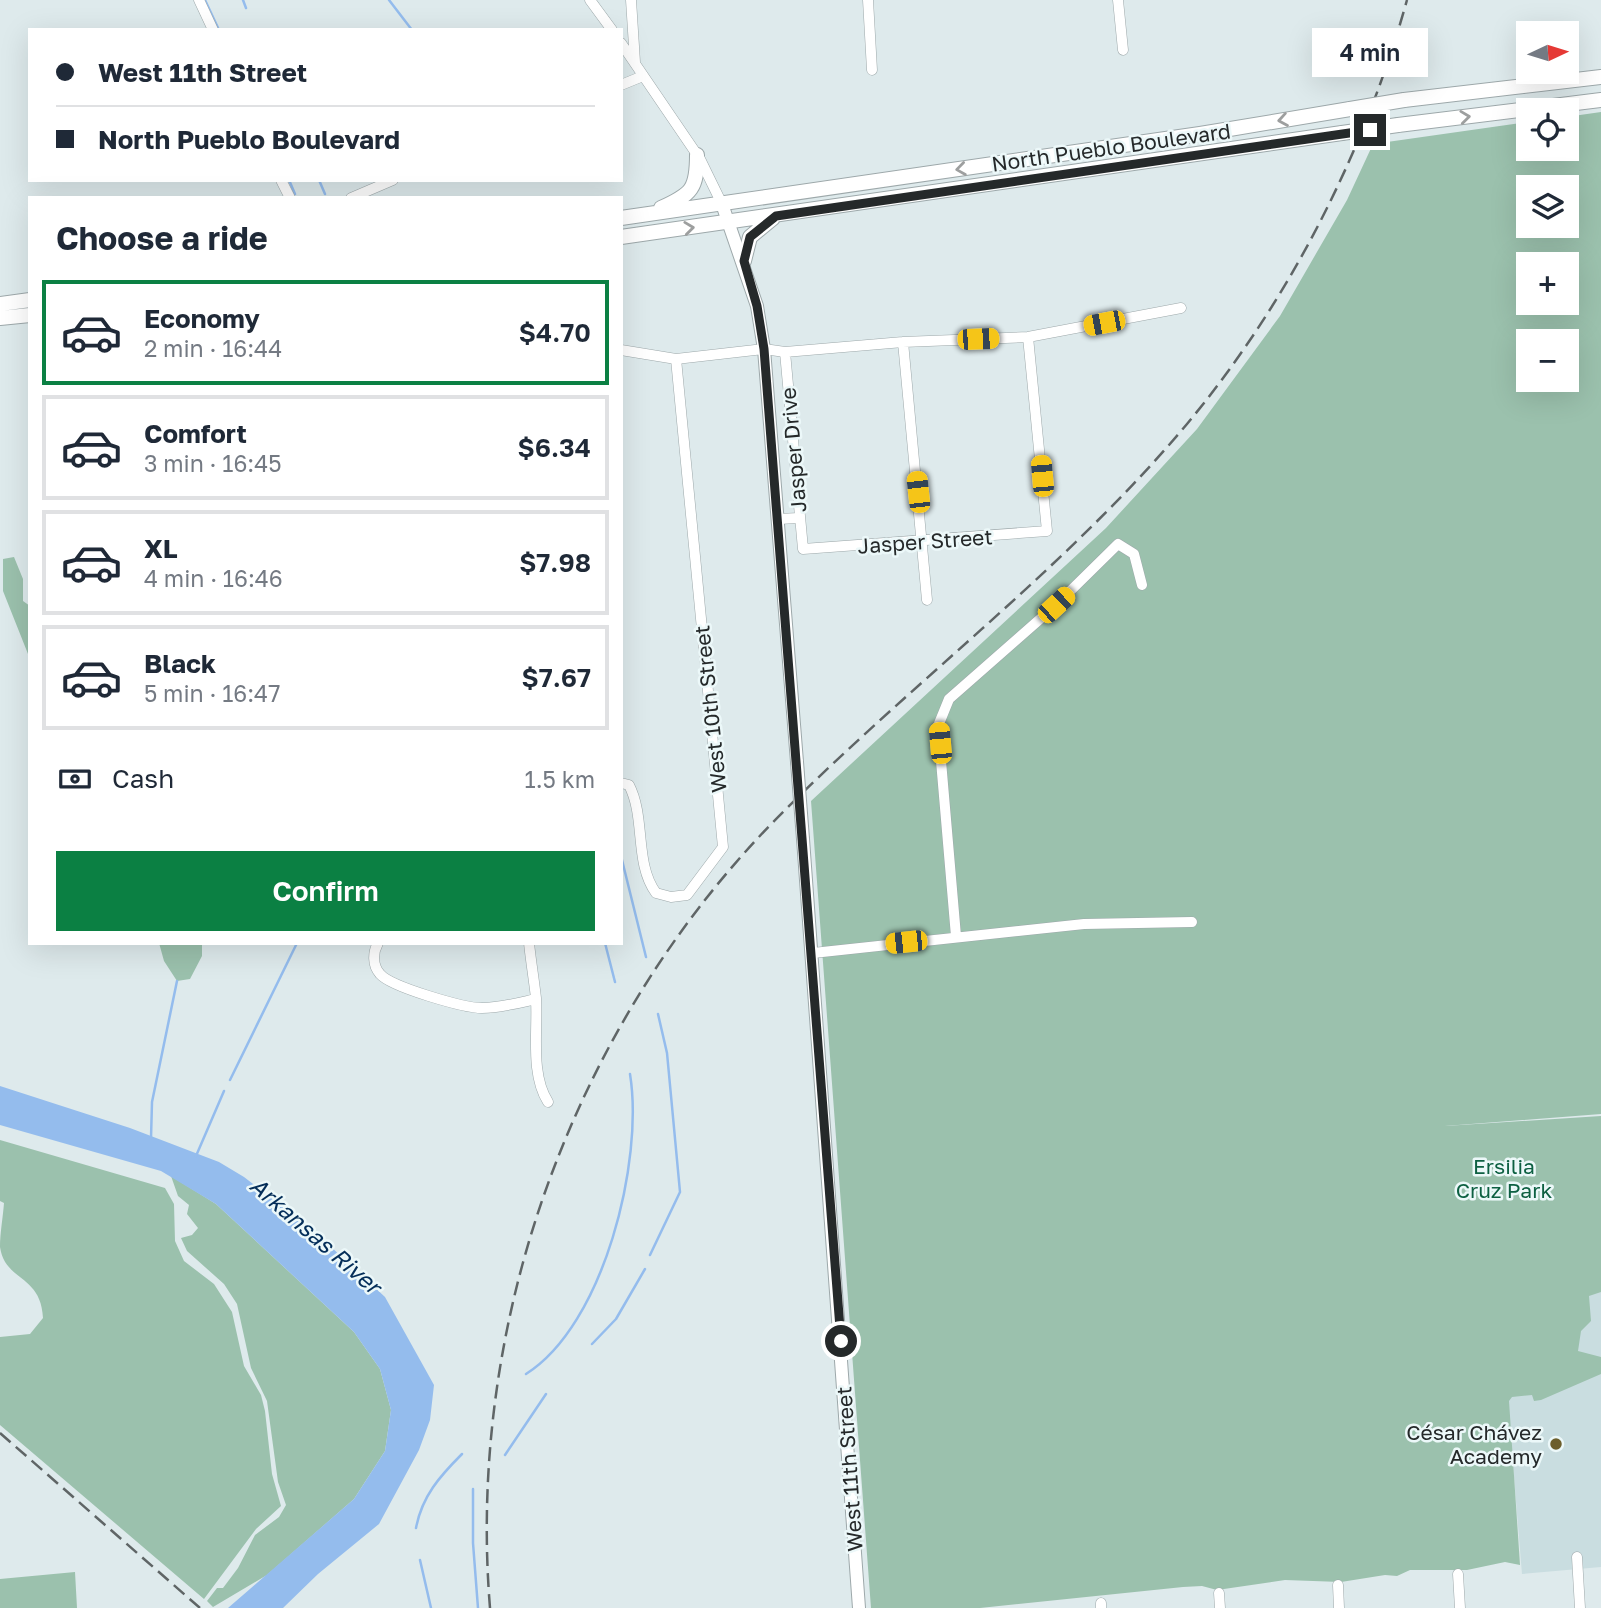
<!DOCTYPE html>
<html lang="en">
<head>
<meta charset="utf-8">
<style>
	:root { --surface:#fff; --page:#f6f6f7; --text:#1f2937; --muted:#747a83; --line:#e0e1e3; --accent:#0b8043 }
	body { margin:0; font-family:"Golos Text",sans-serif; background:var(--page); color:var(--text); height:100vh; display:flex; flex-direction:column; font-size:26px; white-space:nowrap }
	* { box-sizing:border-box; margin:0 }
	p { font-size:23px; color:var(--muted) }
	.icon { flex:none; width:38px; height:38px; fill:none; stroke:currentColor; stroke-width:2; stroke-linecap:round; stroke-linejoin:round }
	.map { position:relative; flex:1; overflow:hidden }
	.sheet { position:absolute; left:28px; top:196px; width:595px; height:749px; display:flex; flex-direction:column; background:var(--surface); border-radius:0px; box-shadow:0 7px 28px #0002 }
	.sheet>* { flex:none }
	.hud { position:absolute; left:28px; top:28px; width:595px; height:154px; border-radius:0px; box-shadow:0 7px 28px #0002; display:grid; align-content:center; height:154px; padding:0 28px; background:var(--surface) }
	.needle { width:46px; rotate:86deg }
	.fabs { position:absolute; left:1516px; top:21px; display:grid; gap:14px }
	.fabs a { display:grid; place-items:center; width:63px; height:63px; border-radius:0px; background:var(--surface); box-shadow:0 7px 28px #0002; font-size:35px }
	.end { position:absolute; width:32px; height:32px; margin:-16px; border:9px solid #25292a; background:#fff; box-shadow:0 0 0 4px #fff }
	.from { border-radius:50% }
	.bubble { position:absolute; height:49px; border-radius:0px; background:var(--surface); box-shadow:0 7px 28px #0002; font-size:23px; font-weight:600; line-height:49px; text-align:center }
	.car { position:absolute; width:21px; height:42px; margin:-21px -10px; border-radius:9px; box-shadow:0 0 5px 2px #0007; background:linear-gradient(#f5c518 24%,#345 0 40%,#f5c518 0 76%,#345 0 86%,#f5c518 0) }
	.hud b { display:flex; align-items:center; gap:24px; height:66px; font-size:26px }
	.hud b+b { border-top:2px solid var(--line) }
	.hud i { width:18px; height:18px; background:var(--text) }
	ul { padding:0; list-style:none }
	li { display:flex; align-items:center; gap:21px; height:105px; margin:0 14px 10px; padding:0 14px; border:4px solid var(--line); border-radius:0px }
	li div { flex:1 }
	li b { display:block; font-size:26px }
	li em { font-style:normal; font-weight:600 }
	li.selected { border-color:var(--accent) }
	li>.icon { width:63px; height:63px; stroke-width:1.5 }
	h2 { padding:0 28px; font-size:32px; line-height:84px }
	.pay { display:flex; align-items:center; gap:18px; height:77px; padding:0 28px; font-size:26px }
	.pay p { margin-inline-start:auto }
	.button { display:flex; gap:14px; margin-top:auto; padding:14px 28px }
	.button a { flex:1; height:80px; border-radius:0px; background:var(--accent); color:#fff; font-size:28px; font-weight:600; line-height:80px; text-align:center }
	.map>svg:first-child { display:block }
	.built { fill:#c9dde0 }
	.green { fill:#9bc1ad; fill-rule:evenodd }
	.water { fill:#94bced }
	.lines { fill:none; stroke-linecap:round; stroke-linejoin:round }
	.stream { stroke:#94bced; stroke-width:2.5 }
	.minor-casing { stroke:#9da8aa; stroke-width:11 }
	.tertiary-casing { stroke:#9da8aa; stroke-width:14 }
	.primary-casing { stroke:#9da8aa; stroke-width:16 }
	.minor { stroke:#fff; stroke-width:10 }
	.tertiary { stroke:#fff; stroke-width:12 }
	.primary { stroke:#fff; stroke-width:14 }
	.rail { stroke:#5f6566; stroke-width:2.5; stroke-dasharray:14 7; stroke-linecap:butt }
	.tertiary-bridge-casing { stroke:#9da8aa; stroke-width:14; stroke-linecap:butt }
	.primary-bridge-casing { stroke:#9da8aa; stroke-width:16; stroke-linecap:butt }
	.tertiary-bridge { stroke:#fff; stroke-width:12 }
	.primary-bridge { stroke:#fff; stroke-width:14 }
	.oneway { stroke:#9d9f9f }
	.route { stroke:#25292a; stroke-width:9 }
	.poi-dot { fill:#6c5e2b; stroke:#ecf8f9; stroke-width:2.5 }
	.labels { text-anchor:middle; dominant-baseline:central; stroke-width:5; stroke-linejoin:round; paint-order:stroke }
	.street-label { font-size:21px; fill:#25292a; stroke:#ecf8f9 }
	.park-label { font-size:21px; fill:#0d6042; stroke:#ecf8f9 }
	.poi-label { font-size:21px; fill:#25292a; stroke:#ecf8f9; text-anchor:end }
	.water-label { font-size:23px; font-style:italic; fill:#042e59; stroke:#ecf8f9 }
</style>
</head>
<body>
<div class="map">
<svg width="1601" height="1608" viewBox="0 0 1601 1608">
	<rect width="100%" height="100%" fill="#deeaec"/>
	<path class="built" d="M1601 1285V1567L1522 1574 1507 1392 1578 1288Z"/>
	<path class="green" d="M1601 112V1114L1445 1126 1601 1116V1292L1589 1296 1591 1321 1581 1331 1578 1351 1601 1357V1374L1541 1400 1534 1401 1532 1395 1512 1397 1509 1401 1520 1565 1505 1562 1467 1570H1410L1397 1576 1385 1575 1341 1582 1285 1580 1217 1590 1202 1586 1183 1587 980 1608H871L811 801 1106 528 1197 429 1280 316 1347 200 1373 144 1528 122V149H1566V117ZM1528 187H1566V226H1528ZM1528 264H1566V303H1528ZM1528 341H1566V380H1528Z
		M14 557 23 579V601L30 606V659L3 591V559Z
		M159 943H202V956L190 979 177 981 164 961Z
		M0 1140 165 1188 174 1204 175 1241 184 1261 214 1284 232 1312 244 1366 261 1395 265 1411 272 1474 281 1506 256 1529 204 1599 0 1425V1337L30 1334 43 1318C41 1274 5 1282 0 1247 0 1233 3 1217 4 1203L0 1201Z
		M171 1176 216 1204 354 1332 380 1369 391 1410 385 1451 354 1499 267 1575 213 1607 207 1601 217 1588H223L238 1568 255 1535 279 1517 286 1505 278 1482 267 1401 251 1368 237 1304 224 1284 187 1251 181 1238 192 1235 198 1228 187 1214 189 1205 178 1196Z
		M75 1572 77 1608H0V1579Z"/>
	<path class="water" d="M0 1086 130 1128 219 1162 244 1177 316 1233 385 1297 434 1385 430 1420 419 1450 379 1524 318 1574 283 1608H228L354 1499 385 1451 391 1410 380 1369 354 1332 216 1204 161 1171 0 1125Z"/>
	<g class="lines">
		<path class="stream" d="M205 0 219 30
			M243 0 246 8
			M389 0 412 30
			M289 180 295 194
			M319 180 325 194
			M621 856 646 957
			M605 943 615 982
			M230 1080 297 943
			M151 1138 152 1102 177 981
			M196 1156 224 1091
			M650 1255 680 1192 667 1053 658 1014
			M592 1344 616 1319 645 1269
			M526 1374C604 1325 644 1161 630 1074
			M505 1455 546 1394
			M473 1489V1543L478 1608
			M416 1528C422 1496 440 1476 462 1454
			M420 1560 431 1608"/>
		<defs>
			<path id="minor" d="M199 0 213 30
				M590 0 612 30
				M631 0 635 62
				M868 0 872 70
				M1118 0 1123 50
				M621 43 700 159 722 204
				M621 85 643 76
				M281 180 290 198
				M351 198 393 180
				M903 342 927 600
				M621 350 676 359 764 349 785 352 903 342 1028 337 1181 308
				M785 352 803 549 1047 531 1028 337
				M778 519 799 518
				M621 783 629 785C646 818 634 863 656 893L671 897 687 895 723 847 676 359
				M956 936 938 726 949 699 1056 605 1118 544 1134 554 1142 585
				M378 943C373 952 372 965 380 974 391 987 464 1008 482 1008 500 1008 518 1003 536 999
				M529 943C531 962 534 980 536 998 538 1031 530 1074 548 1102
				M813 953 1084 924 1192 922
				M1577 1557 1580 1608
				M1458 1574 1460 1608
				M1338 1585 1339 1608
				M1219 1593 1220 1608
				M1101 1603V1608"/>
			<path id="tertiary" d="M722 204 757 306 764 349 797 762
				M803 839 859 1608"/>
			<path id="primary" d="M1404 100 1601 77
				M1398 125 1601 100
				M661 208C692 194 697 189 697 155
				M621 218 1200 134 1350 109
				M621 237 1342 133
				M744 261 750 237 773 218
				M0 304 30 300
				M0 318 30 315"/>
		</defs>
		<use href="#minor" class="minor-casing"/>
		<use href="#tertiary" class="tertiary-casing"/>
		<use href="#primary" class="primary-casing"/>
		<use href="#minor" class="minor"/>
		<use href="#tertiary" class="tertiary"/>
		<use href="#primary" class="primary"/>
		<path class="rail" d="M0 1433 200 1608
			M490 1608C466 1316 577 1017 784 811 915 680 1067 567 1187 424 1289 301 1364 154 1407 0"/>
		<defs>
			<path id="tertiary-bridge" d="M797 762 803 839"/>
			<path id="primary-bridge" d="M1350 109 1404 100
				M1342 133 1398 125"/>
		</defs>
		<use href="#tertiary-bridge" class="tertiary-bridge-casing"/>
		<use href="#primary-bridge" class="primary-bridge-casing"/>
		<use href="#tertiary-bridge" class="tertiary-bridge"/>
		<use href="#primary-bridge" class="primary-bridge"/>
	</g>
	<defs><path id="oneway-chevron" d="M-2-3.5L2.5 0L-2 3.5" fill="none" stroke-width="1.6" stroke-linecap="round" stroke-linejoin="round" transform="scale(1.75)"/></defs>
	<g class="oneway">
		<use href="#oneway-chevron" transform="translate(1465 117) rotate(-7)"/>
		<use href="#oneway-chevron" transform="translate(1283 120) rotate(170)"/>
		<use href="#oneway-chevron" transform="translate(961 169) rotate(172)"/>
		<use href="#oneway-chevron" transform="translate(689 228) rotate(-7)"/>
	</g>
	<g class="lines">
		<path class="route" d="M841 1341 764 349 757 306 744 261 750 237 776 216 1370 130"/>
	</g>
	<circle class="poi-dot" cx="1556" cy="1444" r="7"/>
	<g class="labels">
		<g class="street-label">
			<text transform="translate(1111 147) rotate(-8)">North Pueblo Boulevard</text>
			<text transform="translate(793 450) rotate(-95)">Jasper Drive</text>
			<text transform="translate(925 541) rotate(-4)">Jasper Street</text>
			<text transform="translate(710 709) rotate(-96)">West 10th Street</text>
			<text transform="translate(849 1469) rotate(-94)">West 11th Street</text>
		</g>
		<g class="park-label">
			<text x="1504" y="1166">Ersilia<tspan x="1504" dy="24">Cruz Park</tspan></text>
		</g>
		<g class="poi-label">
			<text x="1542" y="1432">César Chávez<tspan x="1542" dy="24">Academy</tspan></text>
		</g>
		<g class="water-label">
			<text transform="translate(316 1235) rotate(41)">Arkansas River</text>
		</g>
	</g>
</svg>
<div class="fabs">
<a><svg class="needle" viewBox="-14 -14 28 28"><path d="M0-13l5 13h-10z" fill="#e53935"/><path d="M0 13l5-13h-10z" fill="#747a83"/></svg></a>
<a><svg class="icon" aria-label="locate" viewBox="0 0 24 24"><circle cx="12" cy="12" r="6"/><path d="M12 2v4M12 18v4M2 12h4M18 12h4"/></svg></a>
<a><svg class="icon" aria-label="layers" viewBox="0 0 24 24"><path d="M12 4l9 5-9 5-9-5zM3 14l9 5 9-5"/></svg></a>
<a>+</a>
<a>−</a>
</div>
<i class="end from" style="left:841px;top:1341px"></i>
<i class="end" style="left:1370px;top:130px"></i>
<div class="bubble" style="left:1312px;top:28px;width:116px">4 min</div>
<i class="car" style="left:1104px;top:323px;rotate:259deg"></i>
<i class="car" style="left:978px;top:339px;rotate:88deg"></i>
<i class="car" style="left:1042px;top:476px;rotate:355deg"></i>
<i class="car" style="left:918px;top:492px;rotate:354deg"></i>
<i class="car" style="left:1056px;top:605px;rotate:47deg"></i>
<i class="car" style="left:940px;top:743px;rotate:355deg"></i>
<i class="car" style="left:906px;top:942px;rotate:264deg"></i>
<div class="hud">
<b><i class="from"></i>West 11th Street</b>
<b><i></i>North Pueblo Boulevard</b>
</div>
<section class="sheet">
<h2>Choose a ride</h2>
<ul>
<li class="selected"><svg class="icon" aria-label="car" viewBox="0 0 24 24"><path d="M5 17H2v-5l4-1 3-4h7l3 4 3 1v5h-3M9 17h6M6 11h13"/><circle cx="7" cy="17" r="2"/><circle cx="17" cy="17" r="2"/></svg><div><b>Economy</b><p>2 min · 16:44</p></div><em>$4.70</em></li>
<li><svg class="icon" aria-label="car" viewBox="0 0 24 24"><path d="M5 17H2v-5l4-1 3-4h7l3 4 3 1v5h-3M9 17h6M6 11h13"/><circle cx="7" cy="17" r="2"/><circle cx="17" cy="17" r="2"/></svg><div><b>Comfort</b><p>3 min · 16:45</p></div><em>$6.34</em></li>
<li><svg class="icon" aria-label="car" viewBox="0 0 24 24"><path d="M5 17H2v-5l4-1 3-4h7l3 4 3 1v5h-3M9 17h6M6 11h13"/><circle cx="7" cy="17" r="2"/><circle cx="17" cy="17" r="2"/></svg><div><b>XL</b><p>4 min · 16:46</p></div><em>$7.98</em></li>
<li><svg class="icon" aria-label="car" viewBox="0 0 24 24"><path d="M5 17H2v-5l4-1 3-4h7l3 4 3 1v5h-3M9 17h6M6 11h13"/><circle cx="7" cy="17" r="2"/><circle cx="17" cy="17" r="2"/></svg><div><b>Black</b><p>5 min · 16:47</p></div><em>$7.67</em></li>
</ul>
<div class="pay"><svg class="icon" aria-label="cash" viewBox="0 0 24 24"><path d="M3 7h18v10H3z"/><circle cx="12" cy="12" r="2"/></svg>Cash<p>1.5 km</p></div>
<div class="button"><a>Confirm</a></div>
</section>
</div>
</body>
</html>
